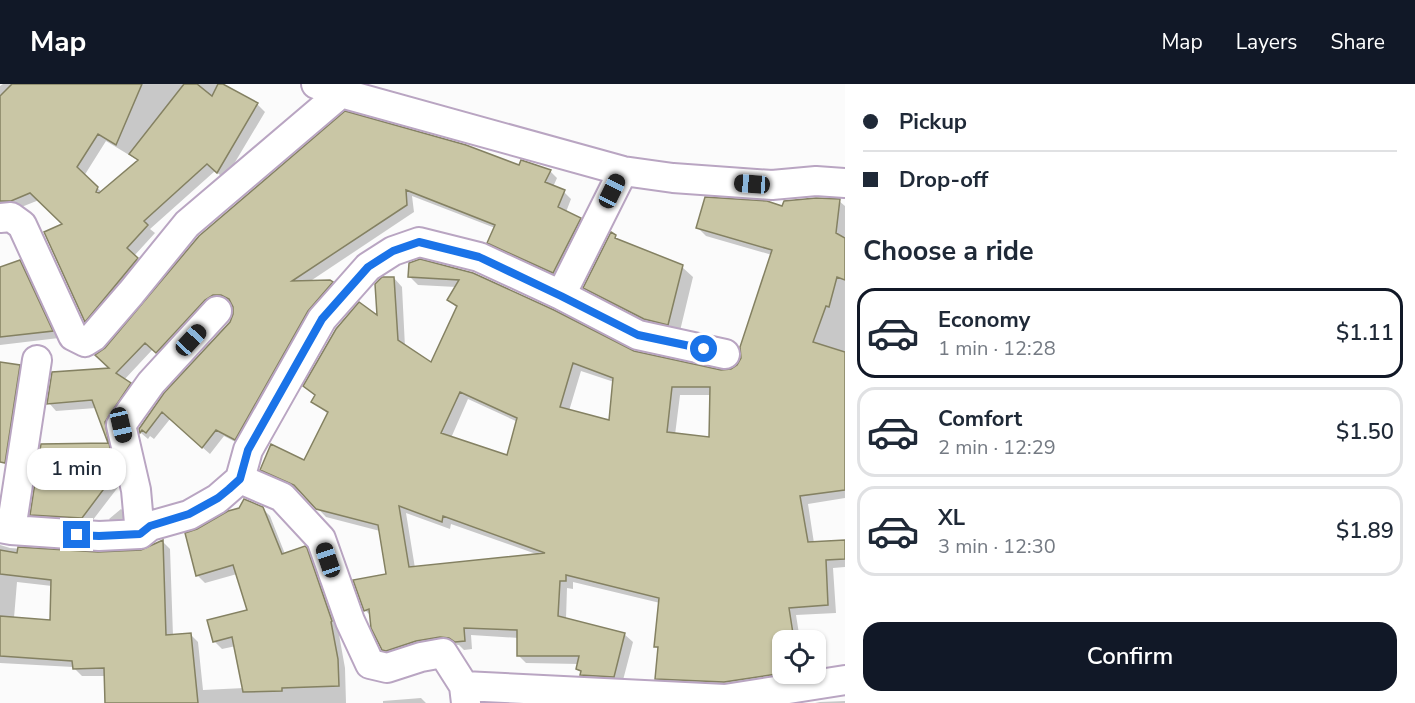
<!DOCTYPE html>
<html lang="en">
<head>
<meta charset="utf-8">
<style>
	:root { --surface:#fff; --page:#f6f6f7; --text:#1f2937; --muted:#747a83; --line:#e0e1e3; --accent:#111827 }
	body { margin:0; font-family:"Nunito Sans",sans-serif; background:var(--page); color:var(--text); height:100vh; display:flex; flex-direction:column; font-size:22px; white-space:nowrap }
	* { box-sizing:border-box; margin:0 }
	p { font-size:20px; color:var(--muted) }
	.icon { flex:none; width:33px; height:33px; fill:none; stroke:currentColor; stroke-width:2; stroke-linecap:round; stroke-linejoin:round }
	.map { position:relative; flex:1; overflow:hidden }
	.panel { display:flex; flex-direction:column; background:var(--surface); width:570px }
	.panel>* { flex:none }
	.hud { display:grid; align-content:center; height:132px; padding:0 18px; background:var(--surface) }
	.buttons { position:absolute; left:772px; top:546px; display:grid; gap:12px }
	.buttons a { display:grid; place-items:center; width:54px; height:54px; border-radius:12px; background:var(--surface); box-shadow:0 2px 4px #0004; font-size:30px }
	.end { position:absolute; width:27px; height:27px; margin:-14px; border:8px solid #1a73e8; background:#fff; box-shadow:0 0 0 3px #fff }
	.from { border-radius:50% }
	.bubble { position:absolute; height:42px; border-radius:18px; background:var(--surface); box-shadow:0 2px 4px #0004; font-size:20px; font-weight:600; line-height:42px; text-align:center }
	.car { position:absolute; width:18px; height:36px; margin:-18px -9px; border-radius:8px; box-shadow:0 0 4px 2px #0007; background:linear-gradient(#222 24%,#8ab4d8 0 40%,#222 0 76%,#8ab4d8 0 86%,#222 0) }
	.hud b { display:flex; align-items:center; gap:21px; height:57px; font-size:22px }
	.hud b+b { border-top:2px solid var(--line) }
	.hud i { width:15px; height:15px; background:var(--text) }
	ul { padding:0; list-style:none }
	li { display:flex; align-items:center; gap:18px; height:90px; margin:0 12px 9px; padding:0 6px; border:3px solid var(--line); border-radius:18px }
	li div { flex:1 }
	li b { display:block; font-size:22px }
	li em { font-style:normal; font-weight:600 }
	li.active { border-color:var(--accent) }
	li>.icon { width:54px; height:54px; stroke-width:1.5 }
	h2 { padding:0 18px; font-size:27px; line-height:72px }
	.cta { display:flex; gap:12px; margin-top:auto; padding:12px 18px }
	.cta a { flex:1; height:69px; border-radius:18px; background:var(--accent); color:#fff; font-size:24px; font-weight:600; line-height:69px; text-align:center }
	header { display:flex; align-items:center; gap:36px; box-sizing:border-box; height:84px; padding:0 30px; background:var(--accent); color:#fff }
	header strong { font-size:28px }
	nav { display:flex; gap:33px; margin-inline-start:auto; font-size:21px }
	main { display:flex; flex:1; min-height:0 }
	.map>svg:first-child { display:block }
	.shadow { fill:#0003; fill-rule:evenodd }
	.building { fill:#c9c6a5; stroke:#848162; stroke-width:1.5; fill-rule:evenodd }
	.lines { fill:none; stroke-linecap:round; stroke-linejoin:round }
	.minor-casing { stroke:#b9a5c2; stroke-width:32 }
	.minor { stroke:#fff; stroke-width:28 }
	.route { stroke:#1a73e8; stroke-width:8 }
</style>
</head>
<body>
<header>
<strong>Map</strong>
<nav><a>Map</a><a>Layers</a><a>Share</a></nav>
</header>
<main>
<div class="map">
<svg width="845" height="619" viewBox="0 0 845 619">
	<rect width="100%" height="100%" fill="#fbfbfb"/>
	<path class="shadow" d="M3 0H220L257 20 265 28 225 95 215 87 150 145 155 149 134 172 144 183 93 244 86 237 65 141 39 116 19 124 0 127V2ZM106 57 139 77 103 109 84 92Z
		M345 29 520 83 550 87 557 94 553 103 564 108 571 115 566 128 580 135 588 143 561 196 497 166 489 158 495 144 412 112 414 128 309 198 329 197 339 207 243 362 224 352 210 370 170 335 154 355 150 352 148 355 141 349 140 345 231 239 235 230 233 220 221 218 165 275 153 265 124 296 137 307 122 398 89 441 39 438 32 430 42 362 110 360 96 324 56 327 49 319 108 285 96 272 107 265Z
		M839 117 845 122V414L808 420 814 459 845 457V483L833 484 836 529 796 531 800 556H783V590H805L733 606 665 603 657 594 659 566 655 562 660 519 573 498V505L567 504 566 535 624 550 633 558 622 600 590 599 578 585 579 580 526 579 518 571 519 554 471 551 472 565 464 566 459 561 449 560 391 573 383 565 371 532 365 526 387 491 380 447 326 433 303 409 270 393 262 385 304 378 328 330 313 318 316 312 305 302 379 234 394 194 402 203 405 263 432 280 457 224 449 216 456 203 418 201 410 193 420 177 634 268 721 288 730 287 738 283 742 274 772 171 706 152 698 144 784 124ZM581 287 614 298 610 338 569 327ZM680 311H711V355L675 351ZM468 315 518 338 508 373 451 354ZM406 429 450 445 451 440 539 471 415 484Z
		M611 150 622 159 682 183 693 193 679 251 656 245 595 214 585 204Z
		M20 178 27 185 59 254 0 261V185Z
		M0 279 19 283 26 290 17 353 0 349Z
		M262 424 270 432 285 470 305 464 314 473 339 545H338L345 584 346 619H106V592H82L73 583 0 579V461L10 464 100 470 142 468 162 457 170 465 173 552 190 550 198 558 203 606 244 604 236 562 222 565 214 557 249 527 237 490 205 499 197 491ZM17 498 52 502 51 537 14 534Z
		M121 425 129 433 130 442 117 443 109 435Z
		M421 614 426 619H383V617Z
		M845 617V619H815L820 618Z"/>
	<path class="building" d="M12 0H142L116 61 98 50 77 83 98 103 96 108 99 109 138 76 129 70 184 0H197L212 12 218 0H223L258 19 217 89 207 80 144 137 148 141 127 164 138 174 85 238 44 148 62 140 30 109 11 117H0V12Z
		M345 27 466 61 519 81 521 76 551 86 545 98 565 106 558 123 581 134 553 189 487 159 495 141 406 106 407 121 292 197 330 196 333 198 308 227 235 356 216 346 202 364 162 328 146 349 142 346 140 349 139 345 164 309 230 238 233 230V223L229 215 221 211H213L205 216 156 269 145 259 116 289 131 299 105 338 115 390 82 434 30 431 41 360 108 359 92 316 47 320 52 288 109 284 95 271 105 264 199 152Z
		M705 113 767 117 782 122 784 117 816 114 840 115 836 149 845 154V196L837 193 829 223 826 222 813 258 845 268V406L800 412 808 458 845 456V475L826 476 828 521 789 524 794 556H783V589L724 598 655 595 658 563H654L659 514 566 491V497H560L558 532 625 549 614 593 580 591 581 587 576 585 579 572H517V546L464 544 465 557 455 558 449 554 440 553 416 557 386 567 382 566 371 544 369 525 364 527 353 496 386 490 378 441 316 425 294 401 260 386 271 360 304 376 328 328 311 318 315 311 303 302 336 245 359 218 377 231 375 200 382 193H394L398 256 431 278 457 222 447 216 459 196 408 193 409 179 420 175 473 189 554 226 634 267 721 286 731 285 737 281 741 274 740 263 772 166 696 144ZM573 279 613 294 609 336 560 323ZM672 303H710L709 353 667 348ZM460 308 517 334 507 371 441 349ZM399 422 442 438 443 432 545 469 409 483Z
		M611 148 616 151 615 154 683 181 668 241 644 235 583 204Z
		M20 176 53 247 0 253V183Z
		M0 278 20 281 5 379 0 378Z
		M244 415 263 423 282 470 305 462 307 464 332 537 331 538 338 575 339 602 282 604V607L243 608 232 553 213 558 207 536 247 526 233 481 196 492 185 449 197 445 228 427 239 424Z
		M163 456 166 551 191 549 198 619H105L104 584 73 585 72 577 0 572V532L50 536 51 496 0 490V466L17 469 18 463 98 468 141 466Z"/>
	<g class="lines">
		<defs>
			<path id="minor" d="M316 0 341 9 623 87 673 94 772 101 816 97 845 99
				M0 134 11 133 22 141 73 252 85 258 93 253 131 209 187 140 341 9
				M561 211 623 87
				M240 395 282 413 321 455 350 537 370 580 387 584 421 573 443 569 464 602 466 619
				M0 444 11 446 99 452 140 450 150 442 189 431 217 415 240 395 248 366 322 235 368 183 393 167 419 158 479 173 561 211 638 251 725 270
				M11 446 37 276
				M140 450 136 406 121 341 151 299 217 227
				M464 602 725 615 845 596"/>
		</defs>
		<use href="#minor" class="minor-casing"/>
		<use href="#minor" class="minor"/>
	</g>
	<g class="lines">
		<path class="route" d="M77 451 99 452 140 450 150 442 189 430 218 414 229 405 240 395 248 366 322 235 368 183 393 167 419 158 479 173 561 212 638 251 704 265"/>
	</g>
</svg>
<div class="buttons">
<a><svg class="icon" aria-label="locate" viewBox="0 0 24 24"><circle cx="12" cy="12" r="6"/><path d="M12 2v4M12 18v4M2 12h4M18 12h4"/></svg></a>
</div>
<i class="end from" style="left:704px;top:265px"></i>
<i class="end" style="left:77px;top:451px"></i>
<div class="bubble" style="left:27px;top:364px;width:99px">1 min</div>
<i class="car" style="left:752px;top:100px;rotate:274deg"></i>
<i class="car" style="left:612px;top:107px;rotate:26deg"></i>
<i class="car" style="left:191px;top:256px;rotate:43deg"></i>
<i class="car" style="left:121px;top:341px;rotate:167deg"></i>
<i class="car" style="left:328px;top:476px;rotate:341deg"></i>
</div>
<section class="panel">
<div class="hud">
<b><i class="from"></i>Pickup</b>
<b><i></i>Drop-off</b>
</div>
<h2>Choose a ride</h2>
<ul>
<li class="active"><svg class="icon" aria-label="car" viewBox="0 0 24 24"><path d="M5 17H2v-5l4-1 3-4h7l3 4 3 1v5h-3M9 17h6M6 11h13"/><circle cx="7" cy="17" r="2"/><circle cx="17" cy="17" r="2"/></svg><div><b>Economy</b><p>1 min · 12:28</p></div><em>$1.11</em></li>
<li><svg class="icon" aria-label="car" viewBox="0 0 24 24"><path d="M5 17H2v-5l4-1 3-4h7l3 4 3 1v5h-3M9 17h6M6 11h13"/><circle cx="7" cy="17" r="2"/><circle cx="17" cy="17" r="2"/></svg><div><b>Comfort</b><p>2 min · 12:29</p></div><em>$1.50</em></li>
<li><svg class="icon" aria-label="car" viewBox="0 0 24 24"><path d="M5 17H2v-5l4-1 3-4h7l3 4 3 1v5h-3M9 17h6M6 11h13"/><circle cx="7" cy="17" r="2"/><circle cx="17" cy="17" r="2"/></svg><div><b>XL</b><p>3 min · 12:30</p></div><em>$1.89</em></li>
</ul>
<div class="cta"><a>Confirm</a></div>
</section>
</main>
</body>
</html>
